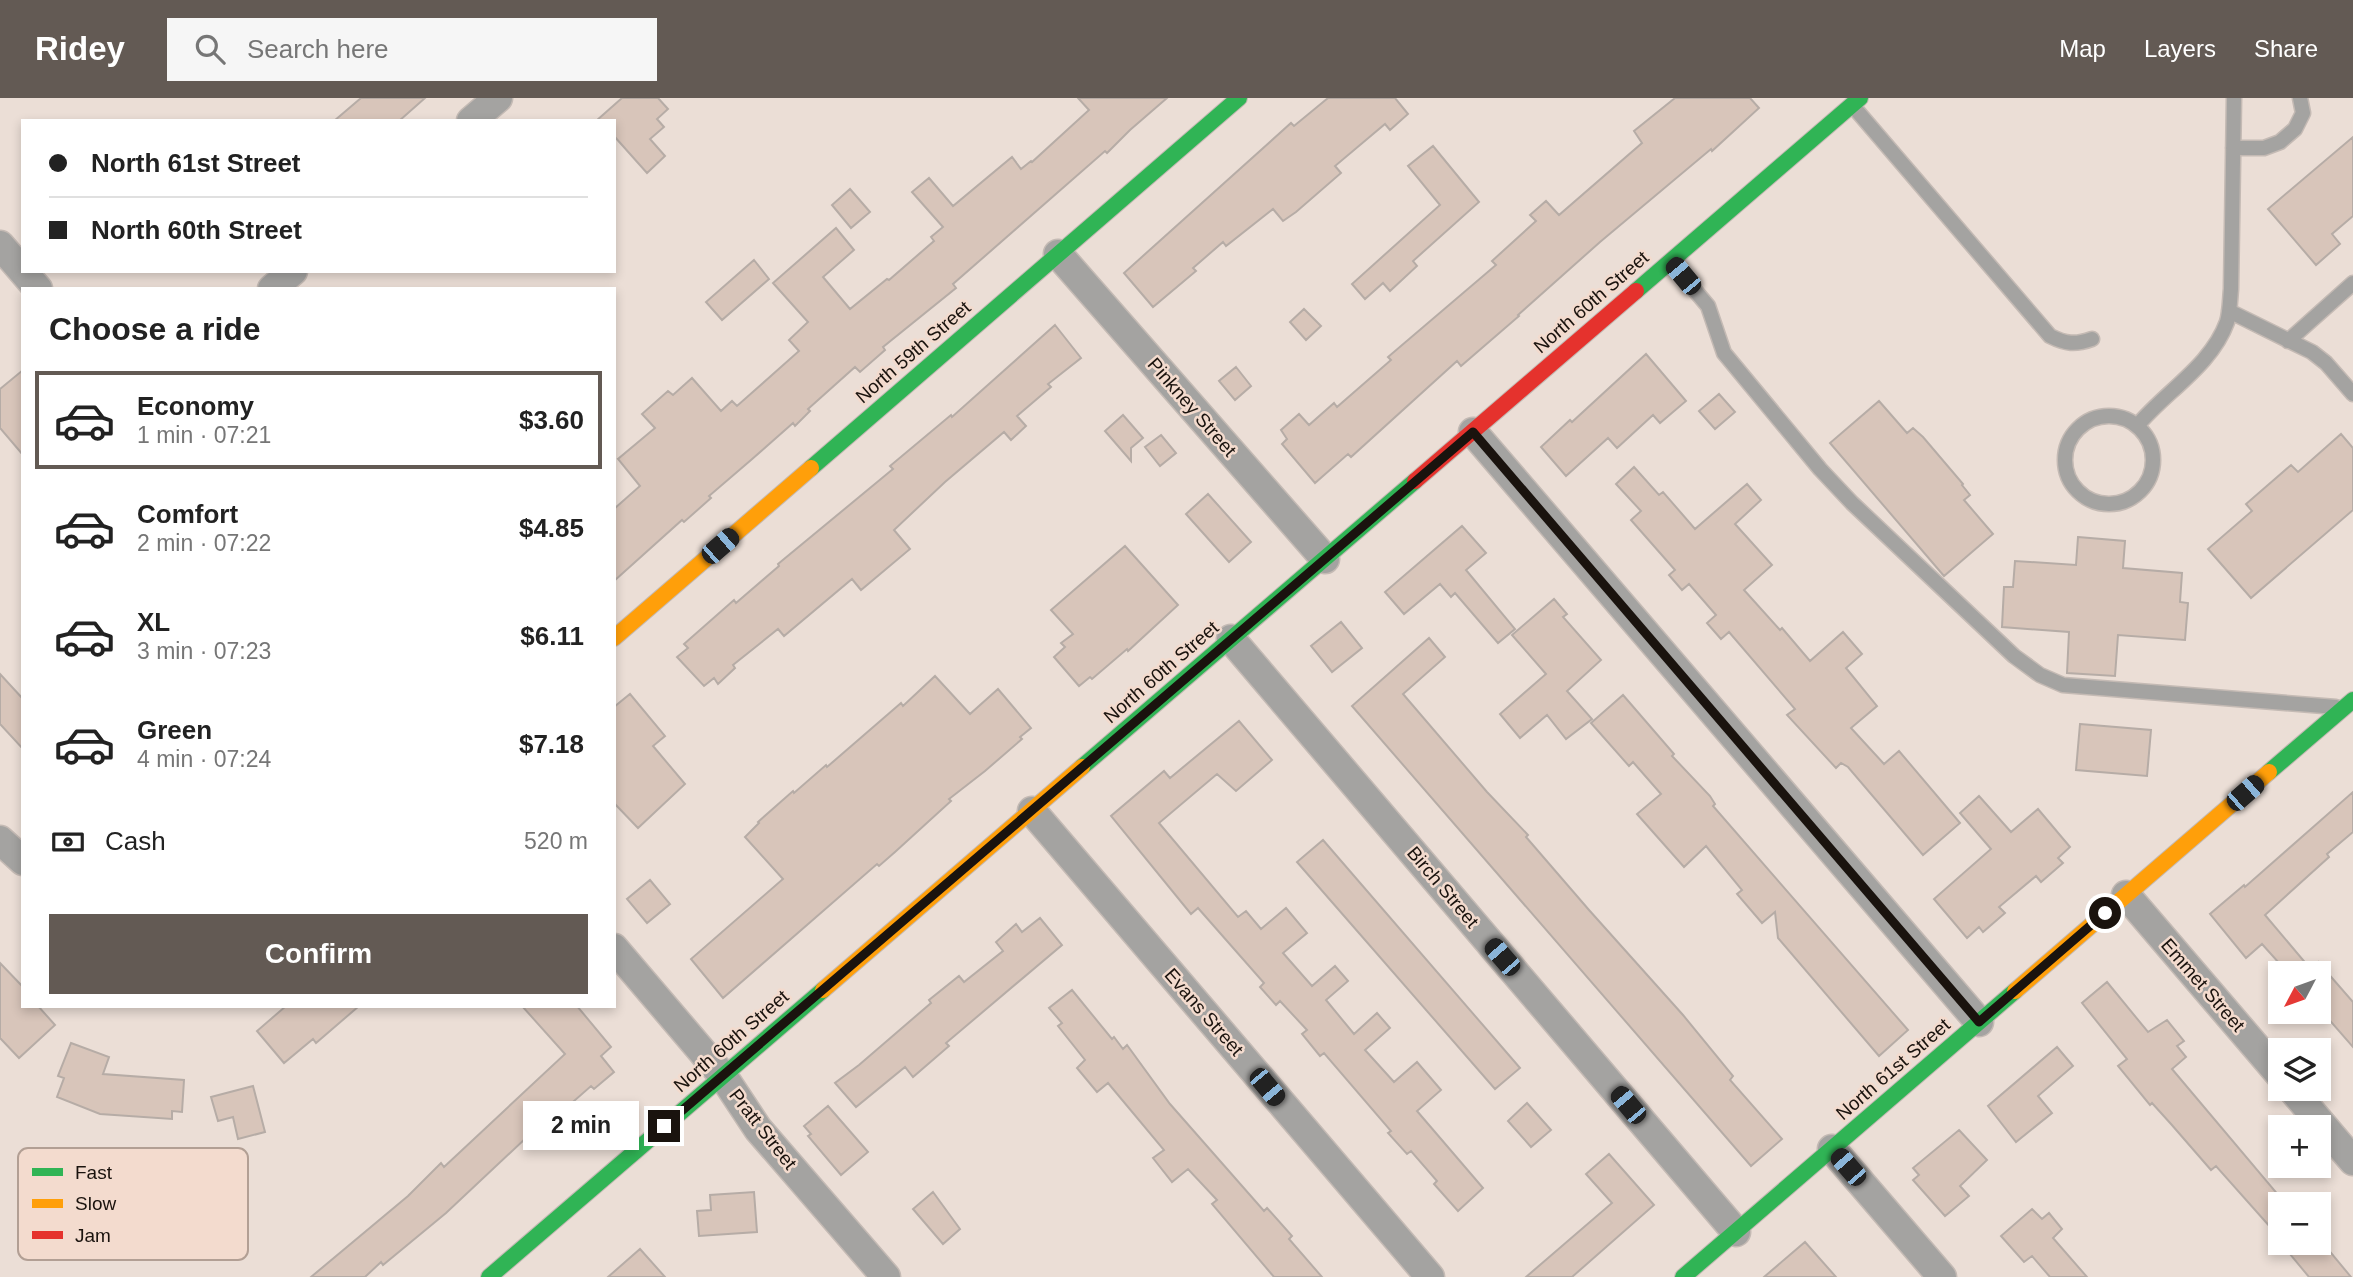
<!DOCTYPE html>
<html lang="en">
<head>
<meta charset="utf-8">
<style>
	:root { --surface:#fff; --page:#f6f6f6; --text:#222; --muted:#767676; --line:#e0e0e0; --accent:#635a54 }
	body { margin:0; font-family:Arial,sans-serif; background:var(--page); color:var(--text); height:100vh; display:flex; flex-direction:column; font-size:26px; white-space:nowrap }
	* { box-sizing:border-box; margin:0 }
	p { font-size:23px; color:var(--muted) }
	.icon { flex:none; width:38px; height:38px; fill:none; stroke:currentColor; stroke-width:2; stroke-linecap:round; stroke-linejoin:round }
	.map { position:relative; flex:1; overflow:hidden }
	.details { position:absolute; left:21px; top:189px; width:595px; height:721px; display:flex; flex-direction:column; background:var(--surface); border-radius:0px; box-shadow:0 4px 10px #0003 }
	.details>* { flex:none }
	.guide { position:absolute; left:21px; top:21px; width:595px; height:154px; border-radius:0px; box-shadow:0 4px 10px #0003; display:grid; align-content:center; height:154px; padding:0 28px; background:var(--surface) }
	.needle { width:46px; rotate:229deg }
	.controls { position:absolute; left:2268px; top:863px; display:grid; gap:14px }
	.controls a { display:grid; place-items:center; width:63px; height:63px; border-radius:0px; background:var(--surface); box-shadow:0 4px 10px #0003; font-size:35px }
	.end { position:absolute; width:32px; height:32px; margin:-16px; border:9px solid #1a130e; background:#fff; box-shadow:0 0 0 4px #fff }
	.from { border-radius:50% }
	.bubble { position:absolute; height:49px; border-radius:0px; background:var(--surface); box-shadow:0 4px 10px #0003; font-size:23px; font-weight:700; line-height:49px; text-align:center }
	.car { position:absolute; width:21px; height:42px; margin:-21px -10px; border-radius:9px; box-shadow:0 0 5px 2px #0007; background:linear-gradient(#222 24%,#8ab4d8 0 40%,#222 0 76%,#8ab4d8 0 86%,#222 0) }
	.guide b { display:flex; align-items:center; gap:24px; height:66px; font-size:26px }
	.guide b+b { border-top:2px solid var(--line) }
	.guide i { width:18px; height:18px; background:var(--text) }
	ul { padding:0; list-style:none }
	li { display:flex; align-items:center; gap:21px; height:98px; margin:0 14px 10px; padding:0 14px; border:4px solid transparent; border-radius:0px }
	li div { flex:1 }
	li b { display:block; font-size:26px }
	li em { font-style:normal; font-weight:700 }
	li.selected { border-color:var(--accent) }
	li>.icon { width:63px; height:63px; stroke-width:1.5 }
	h2 { padding:0 28px; font-size:32px; line-height:84px }
	.pay { display:flex; align-items:center; gap:18px; height:77px; padding:0 28px; font-size:26px }
	.pay p { margin-inline-start:auto }
	.button { display:flex; gap:14px; margin-top:auto; padding:14px 28px }
	.button a { flex:1; height:80px; border-radius:0px; background:var(--accent); color:#fff; font-size:28px; font-weight:700; line-height:80px; text-align:center }
	header { display:flex; align-items:center; gap:42px; box-sizing:border-box; height:98px; padding:0 35px; background:var(--accent); color:#fff }
	header strong { font-size:33px }
	nav { display:flex; gap:38px; margin-inline-start:auto; font-size:24px }
	.search { width:490px; height:63px; background:var(--page); display:flex; align-items:center; gap:18px; box-sizing:border-box; padding:0 24px; border-radius:0px; color:var(--muted); font-size:26px }
	.map>svg:first-child { display:block }
	.building { fill:#d8c5ba; stroke:#b6aca6; stroke-width:2 }
	.lines { fill:none; stroke-linecap:round; stroke-linejoin:round }
	.lane-casing { stroke:#c4bab4; stroke-width:17 }
	.street-casing { stroke:#c4bab4; stroke-width:31 }
	.fast-casing { stroke:#c4bab4; stroke-width:18 }
	.slow-casing { stroke:#c4bab4; stroke-width:18 }
	.jam-casing { stroke:#c4bab4; stroke-width:18 }
	.lane { stroke:#a4a3a1; stroke-width:14 }
	.street { stroke:#a4a3a1; stroke-width:28 }
	.fast { stroke:#30b455; stroke-width:16 }
	.slow { stroke:#ff9f0a; stroke-width:16 }
	.jam { stroke:#e5322d; stroke-width:16 }
	.route { stroke:#1a130e; stroke-width:9 }
	.labels { text-anchor:middle; dominant-baseline:central; stroke-width:5; stroke-linejoin:round; paint-order:stroke }
	.street-label { font-size:19px; fill:#1a130e; stroke:#f3dbce }
	.key { fill:#f3dbce; stroke:#b29f94; stroke-width:2 }
	.key-label { font-size:19px; fill:#1a130e }
</style>
</head>
<body>
<header>
<strong>Ridey</strong>
<div class="search"><svg class="icon" aria-label="search" viewBox="0 0 24 24"><circle cx="10" cy="10" r="6"/><path d="M15 15l6 6"/></svg>Search here</div>
<nav><a>Map</a><a>Layers</a><a>Share</a></nav>
</header>
<div class="map">
<svg width="2353" height="1179" viewBox="0 0 2353 1179">
	<rect width="100%" height="100%" fill="#ebded6"/>
	<path class="building" d="M361 0H425L399 23H334Z
		M622 0H658L668 11 657 21 664 29 650 41 665 58 647 75 614 38V23H596Z
		M1078 0H1167L1130 32 1107 55 1105 53 953 186 956 190 883 249 885 252 860 274 855 269 808 311 810 313 795 328 793 325 751 362 709 398 711 400 684 424 682 422 614 483V411L640 388 618 361 655 330 642 316 668 293 673 297 692 280 721 313 732 303 737 308 799 253 789 242 808 224 773 185 836 130 854 152 823 179 850 211 887 181 889 182 934 143 931 139 943 129 912 94 929 80 953 108 1012 59 1021 71 1031 63 1032 64 1089 12Z
		M1328 0H1395L1408 16 1390 32 1385 26 1335 68 1341 75 1296 114 1283 123 1273 111 1226 148 1223 144 1193 170 1196 173 1153 209 1124 175 1291 25 1294 28Z
		M1675 0H1750L1759 10 1712 53 1711 51 1600 144 1518 217 1519 218 1461 268 1457 263 1351 359 1348 356 1315 385 1282 346 1287 341 1281 332 1299 316 1309 327 1334 305 1337 309 1391 262 1388 259 1496 167 1492 163 1536 123 1530 117 1546 103 1559 117 1642 45 1634 33Z
		M2353 39V118L2332 136 2340 146 2316 167 2268 111Z
		M1433 48 1479 104 1413 163 1417 168 1390 193 1383 185 1365 201 1352 186 1440 107 1408 68Z
		M850 91 870 114 851 130 832 107Z
		M754 162 769 181 722 222 706 204Z
		M1304 211 1321 228 1306 242 1290 224Z
		M1055 227 1081 260 1048 286 1051 289 1017 318 1026 328 1011 342 1004 334 945 384 894 432 910 451 861 492 852 481 784 538 778 531 733 567 735 570 718 586 714 580 704 588 677 559 688 550 684 546 734 502 736 505 779 468 778 466 893 371 890 368 951 317 952 319Z
		M1646 256 1686 303 1660 325 1653 317 1617 350 1608 340 1566 378 1541 349 1570 322 1572 324Z
		M1236 269 1251 288 1235 302 1219 283Z
		M23 272V357L0 330V291Z
		M1719 296 1735 314 1715 331 1699 313Z
		M1879 303 1907 335 1913 330 1923 339 1963 386 1962 387 1970 397 1964 402 1993 436 1944 478 1830 345Z
		M1123 317 1143 340 1131 350V363L1105 333Z
		M2341 336 2353 350V412L2251 500 2208 451 2252 413 2246 406 2291 367 2298 374Z
		M1161 337 1176 355 1160 368 1145 349Z
		M1634 369 1659 397 1663 394 1695 431 1747 386 1761 402 1735 426 1772 467 1744 492 1780 532 1782 530 1810 563 1843 534 1862 556 1846 570 1877 608 1851 630 1884 666 1899 653 1960 725 1923 757 1848 669 1841 665 1836 670 1787 617 1795 611 1729 534 1721 541 1707 525 1716 517 1689 486 1682 492 1669 477 1675 472 1631 422 1641 413 1616 386Z
		M1208 396 1251 444 1229 464 1186 416Z
		M1462 428 1486 455 1466 472 1515 531 1498 545 1455 495 1451 499 1440 486 1404 516 1385 494Z
		M2078 439 2125 443 2123 470 2182 475 2180 504 2188 505 2185 542 2118 537 2115 578 2067 575 2069 534 2002 529 2004 489H2013L2015 463 2076 467Z
		M1125 448 1178 507 1128 553 1127 551 1092 581 1090 579 1079 588 1054 559 1065 549 1061 545 1073 536 1051 512Z
		M1554 501 1567 516 1563 519 1601 562 1567 593 1592 621 1566 641 1547 617 1520 640 1500 616 1546 576 1512 537Z
		M1341 524 1362 550 1332 574 1311 548Z
		M1429 540 1445 559 1403 596 1487 694 1528 737 1526 739 1589 812 1683 917 1733 978 1730 982 1782 1041 1751 1068 1352 608Z
		M0 576 23 601V651L0 626Z
		M935 578 970 616 998 591 1031 630 1020 639 1022 641 985 673 949 701 951 703 895 754 879 768 877 766 723 900 691 861 783 781 745 739 759 725 758 724 793 693 794 695 826 667 827 669 901 605 903 608Z
		M630 596 665 638 653 648 685 686 638 730 614 705V609Z
		M1623 597 1674 656 1672 658 1710 698 1715 706 1713 708 1908 932 1879 958 1778 840 1775 814 1762 825 1737 796 1742 792 1706 748 1684 769 1637 716 1661 696 1633 664 1629 668 1591 625Z
		M1239 623 1272 662 1236 693 1217 676 1159 725 1238 819 1246 813 1261 831 1286 810 1307 835 1283 855 1312 888 1335 868 1348 883 1326 902 1354 936 1377 915 1390 930 1365 952 1394 984 1417 964 1441 992 1417 1013 1483 1090 1458 1113 1434 1086 1437 1083 1411 1053 1407 1056 1388 1035 1391 1033 1324 955 1320 958 1302 936 1307 932 1280 903 1276 907 1260 889 1264 885 1198 810 1191 816 1111 718 1164 673 1170 680Z
		M2080 626 2151 632 2147 678 2076 672Z
		M2353 694V734L2327 756 2329 759 2265 817 2314 875H2288L2262 846 2246 860 2210 816 2244 787 2245 789Z
		M1979 698 2011 734 2038 711 2070 749 2058 760 2063 765 2041 784 2036 778 1999 809 2005 815 1983 834 1979 829 1967 840 1934 801 1991 751 1960 715Z
		M1323 742 1520 970 1495 991 1297 764Z
		M650 782 670 806 647 825 627 801Z
		M1040 820 1062 847 946 945 949 948 913 979 905 969 856 1009 835 985 859 967 931 905 929 902 959 878 964 884 1003 853 996 844 1016 826 1022 834Z
		M0 865 23 889V908H38L55 927 19 960 0 940Z
		M2319 865 2353 904V949L2319 910Z
		M2107 884 2148 934 2167 922 2184 943 2177 948 2186 959 2172 971 2280 1099V1140L2216 1068 2211 1072 2171 1026 2152 1005 2150 1007 2118 968 2127 961 2082 905Z
		M1072 892 1112 941 1114 939 1123 951 1127 947 1170 1006 1264 1113 1267 1110 1292 1138 1289 1141 1322 1179H1274L1212 1106 1217 1102 1188 1071 1172 1084 1153 1060 1164 1052 1108 985 1097 994 1077 970 1085 962 1058 928 1062 925 1049 910Z
		M286 908H359L316 945 313 941 284 965 257 933Z
		M522 908H577L611 949 601 958 614 974 594 991 591 988 541 1032 538 1030 527 1039 446 1115 383 1167 381 1164 365 1179H311L408 1098 441 1065 444 1069 565 956Z
		M71 945 109 959 103 976 184 982 182 1014 172 1013V1021L100 1016 57 999 64 980 58 978Z
		M2057 949 2073 968 2038 998 2052 1015 2016 1044 1988 1008Z
		M253 988 265 1034 238 1041 233 1019 218 1023 211 999Z
		M1527 1005 1551 1032 1531 1049 1508 1023Z
		M828 1008 868 1054 841 1077 808 1038 811 1036 804 1028Z
		M1959 1032 1987 1062 1960 1088 1969 1098 1945 1118 1913 1082 1919 1077 1913 1070Z
		M1609 1056 1654 1107 1572 1179H1526L1612 1105 1586 1076Z
		M754 1094 757 1134 699 1138 697 1113 711 1112 710 1097Z
		M933 1094 960 1131 943 1146 913 1111Z
		M2032 1111 2042 1121 2049 1115 2062 1131 2053 1140 2087 1179H2050L2032 1158 2024 1164 2001 1138Z
		M1805 1144 1836 1179H1764Z
		M2280 1144H2322L2351 1179H2309Z
		M640 1151 665 1179H608Z"/>
	<g class="lines">
		<defs>
			<path id="lane" d="M1852 7 2050 238C2066 246 2075 247 2092 241
				M2233 50H2264L2280 44 2295 31 2303 15 2300 0
				M1671 164 1708 208 1724 255 1820 371 1852 405 2014 558 2040 577 2063 587 2336 609
				M2229 213 2312 254 2326 265 2353 296
				M2288 243 2353 185
				M2065 362a44 44 0 1 1 88 0a44 44 0 1 1-88 0Z
				M2137 328C2166 293 2211 268 2227 224 2230 214 2230 201 2231 191L2234 0"/>
			<path id="street" d="M471 23 498 0
				M0 147 38 191
				M1058 156 1325 461
				M272 191 293 173
				M1473 334 1979 924
				M1231 541 1736 1134
				M1032 713 1430 1179
				M0 742 23 763
				M2126 797 2280 977
				M614 850 723 978 758 1031 886 1179
				M2291 990 2353 1063
				M1832 1051 1942 1179"/>
			<path id="fast" d="M1636 193 1860 0
				M811 370 1239 0
				M1082 669 1415 383
				M2269 674 2353 602
				M489 1179 823 892
				M1683 1179 2015 893"/>
			<path id="slow" d="M614 540 811 370
				M823 892 1082 669
				M2015 893 2269 674"/>
			<path id="jam" d="M1415 383 1636 193"/>
		</defs>
		<use href="#lane" class="lane-casing"/>
		<use href="#street" class="street-casing"/>
		<use href="#fast" class="fast-casing"/>
		<use href="#slow" class="slow-casing"/>
		<use href="#jam" class="jam-casing"/>
		<use href="#lane" class="lane"/>
		<use href="#street" class="street"/>
		<use href="#fast" class="fast"/>
		<use href="#slow" class="slow"/>
		<use href="#jam" class="jam"/>
	</g>
	<g class="lines">
		<path class="route" d="M664 1028 1473 334 1979 924 2105 815"/>
	</g>
	<g class="labels">
		<g class="street-label">
			<text transform="translate(1591 204) rotate(-41)">North 60th Street</text>
			<text transform="translate(913 254) rotate(-41)">North 59th Street</text>
			<text transform="translate(1192 309) rotate(49)">Pinkney Street</text>
			<text transform="translate(1161 574) rotate(-41)">North 60th Street</text>
			<text transform="translate(1443 789) rotate(50)">Birch Street</text>
			<text transform="translate(2203 887) rotate(49)">Emmet Street</text>
			<text transform="translate(1204 914) rotate(49)">Evans Street</text>
			<text transform="translate(731 943) rotate(-41)">North 60th Street</text>
			<text transform="translate(1893 971) rotate(-41)">North 61st Street</text>
			<text transform="translate(763 1031) rotate(52)">Pratt Street</text>
		</g>
	</g>
	<rect x="18" y="1050" width="230" height="112" rx="10" class="key"/>
	<rect x="32" y="1070" width="31" height="8" fill="#30b455"/>
	<rect x="32" y="1101" width="31" height="9" fill="#ff9f0a"/>
	<rect x="32" y="1133" width="31" height="8" fill="#e5322d"/>
	<g class="key-label">
		<text x="75" y="1081">Fast</text>
		<text x="75" y="1112">Slow</text>
		<text x="75" y="1144">Jam</text>
	</g>
</svg>
<div class="controls">
<a><svg class="needle" viewBox="-14 -14 28 28"><path d="M0-13l5 13h-10z" fill="#e53935"/><path d="M0 13l5-13h-10z" fill="#767676"/></svg></a>
<a><svg class="icon" aria-label="layers" viewBox="0 0 24 24"><path d="M12 4l9 5-9 5-9-5zM3 14l9 5 9-5"/></svg></a>
<a>+</a>
<a>−</a>
</div>
<i class="end from" style="left:2105px;top:815px"></i>
<i class="end" style="left:664px;top:1028px"></i>
<div class="bubble" style="left:523px;top:1003px;width:116px">2 min</div>
<i class="car" style="left:1683px;top:178px;rotate:320deg"></i>
<i class="car" style="left:720px;top:448px;rotate:49deg"></i>
<i class="car" style="left:2245px;top:695px;rotate:49deg"></i>
<i class="car" style="left:1502px;top:859px;rotate:319deg"></i>
<i class="car" style="left:1267px;top:989px;rotate:140deg"></i>
<i class="car" style="left:1628px;top:1007px;rotate:320deg"></i>
<i class="car" style="left:1848px;top:1069px;rotate:319deg"></i>
<div class="guide">
<b><i class="from"></i>North 61st Street</b>
<b><i></i>North 60th Street</b>
</div>
<section class="details">
<h2>Choose a ride</h2>
<ul>
<li class="selected"><svg class="icon" aria-label="car" viewBox="0 0 24 24"><path d="M5 17H2v-5l4-1 3-4h7l3 4 3 1v5h-3M9 17h6M6 11h13"/><circle cx="7" cy="17" r="2"/><circle cx="17" cy="17" r="2"/></svg><div><b>Economy</b><p>1 min · 07:21</p></div><em>$3.60</em></li>
<li><svg class="icon" aria-label="car" viewBox="0 0 24 24"><path d="M5 17H2v-5l4-1 3-4h7l3 4 3 1v5h-3M9 17h6M6 11h13"/><circle cx="7" cy="17" r="2"/><circle cx="17" cy="17" r="2"/></svg><div><b>Comfort</b><p>2 min · 07:22</p></div><em>$4.85</em></li>
<li><svg class="icon" aria-label="car" viewBox="0 0 24 24"><path d="M5 17H2v-5l4-1 3-4h7l3 4 3 1v5h-3M9 17h6M6 11h13"/><circle cx="7" cy="17" r="2"/><circle cx="17" cy="17" r="2"/></svg><div><b>XL</b><p>3 min · 07:23</p></div><em>$6.11</em></li>
<li><svg class="icon" aria-label="car" viewBox="0 0 24 24"><path d="M5 17H2v-5l4-1 3-4h7l3 4 3 1v5h-3M9 17h6M6 11h13"/><circle cx="7" cy="17" r="2"/><circle cx="17" cy="17" r="2"/></svg><div><b>Green</b><p>4 min · 07:24</p></div><em>$7.18</em></li>
</ul>
<div class="pay"><svg class="icon" aria-label="cash" viewBox="0 0 24 24"><path d="M3 7h18v10H3z"/><circle cx="12" cy="12" r="2"/></svg>Cash<p>520 m</p></div>
<div class="button"><a>Confirm</a></div>
</section>
</div>
</body>
</html>
